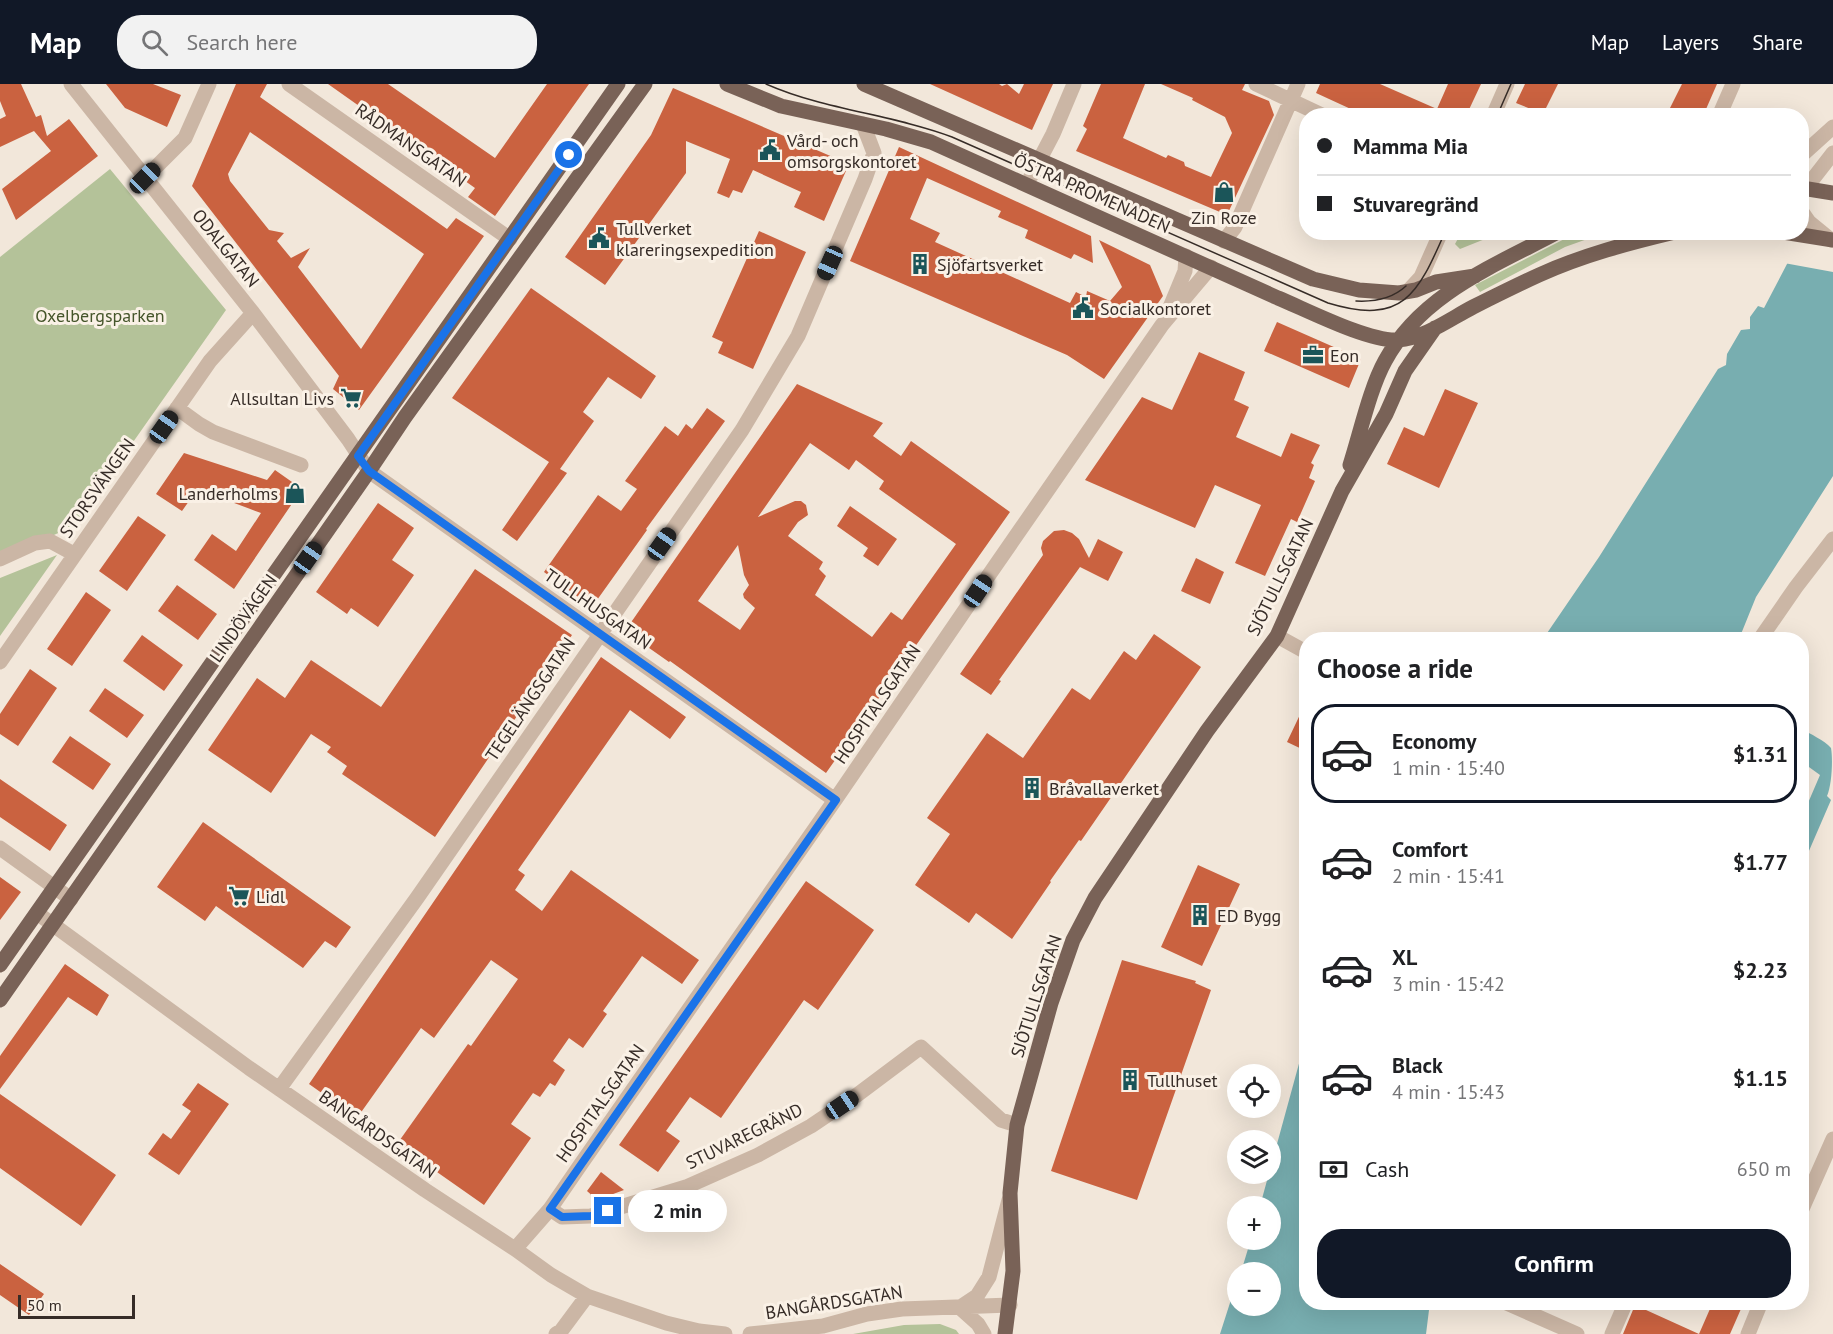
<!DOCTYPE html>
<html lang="en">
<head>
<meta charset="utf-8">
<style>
	:root { --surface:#fff; --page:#f2f2f2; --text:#202124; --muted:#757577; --line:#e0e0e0; --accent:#111827 }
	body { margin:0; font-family:"PT Sans",sans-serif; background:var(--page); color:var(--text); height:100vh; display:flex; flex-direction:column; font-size:22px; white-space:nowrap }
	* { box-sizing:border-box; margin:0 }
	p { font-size:20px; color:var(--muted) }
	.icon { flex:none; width:33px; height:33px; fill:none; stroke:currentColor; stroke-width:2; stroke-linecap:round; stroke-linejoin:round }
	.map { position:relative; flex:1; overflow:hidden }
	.side { position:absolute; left:1299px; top:548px; width:510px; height:678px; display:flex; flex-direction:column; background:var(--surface); border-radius:24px; box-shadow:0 6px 24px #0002 }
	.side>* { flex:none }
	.top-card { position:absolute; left:1299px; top:24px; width:510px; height:132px; border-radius:24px; box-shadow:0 6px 24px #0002; display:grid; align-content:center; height:132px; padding:0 18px; background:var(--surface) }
	.fabs { position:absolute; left:1227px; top:980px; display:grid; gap:12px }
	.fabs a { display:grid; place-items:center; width:54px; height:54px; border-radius:50%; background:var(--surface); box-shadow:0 6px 24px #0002; font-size:30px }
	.scale { position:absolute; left:18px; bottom:15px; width:117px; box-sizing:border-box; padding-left:6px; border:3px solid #362c27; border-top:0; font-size:16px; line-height:21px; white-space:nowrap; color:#362c27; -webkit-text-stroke:4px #faf1e6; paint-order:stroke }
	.end { position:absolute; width:27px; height:27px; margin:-14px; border:8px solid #1a73e8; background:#fff; box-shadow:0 0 0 3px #fff }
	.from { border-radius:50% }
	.bubble { position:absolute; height:42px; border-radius:21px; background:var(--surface); box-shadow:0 6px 24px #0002; font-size:20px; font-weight:800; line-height:42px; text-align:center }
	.car { position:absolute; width:18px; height:36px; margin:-18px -9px; border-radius:8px; box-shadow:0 0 4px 2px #0007; background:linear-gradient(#222 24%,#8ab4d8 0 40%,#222 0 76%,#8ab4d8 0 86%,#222 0) }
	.top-card b { display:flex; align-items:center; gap:21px; height:57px; font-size:22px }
	.top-card b+b { border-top:2px solid var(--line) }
	.top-card i { width:15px; height:15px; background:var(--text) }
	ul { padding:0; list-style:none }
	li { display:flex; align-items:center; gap:18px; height:99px; margin:0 12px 9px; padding:0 6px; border:3px solid transparent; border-radius:24px }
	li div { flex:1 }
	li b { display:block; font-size:22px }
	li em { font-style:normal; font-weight:800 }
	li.current { border-color:var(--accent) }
	li>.icon { width:54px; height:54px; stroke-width:1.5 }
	h2 { padding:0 18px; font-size:27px; line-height:72px }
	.pay { display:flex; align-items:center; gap:15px; height:66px; padding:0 18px; font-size:22px }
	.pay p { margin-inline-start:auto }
	.primary-button { display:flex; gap:12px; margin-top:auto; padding:12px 18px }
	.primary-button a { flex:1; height:69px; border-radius:24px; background:var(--accent); color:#fff; font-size:24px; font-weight:800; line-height:69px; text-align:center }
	header { display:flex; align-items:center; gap:36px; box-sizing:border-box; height:84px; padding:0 30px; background:var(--accent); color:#fff }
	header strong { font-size:28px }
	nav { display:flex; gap:33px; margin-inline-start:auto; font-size:21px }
	.search { width:420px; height:54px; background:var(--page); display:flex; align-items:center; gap:15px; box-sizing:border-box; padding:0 21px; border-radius:24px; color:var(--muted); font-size:22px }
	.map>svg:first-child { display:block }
	.green { fill:#b4c299 }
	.water { fill:#78aeb0 }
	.pier { fill:#f2e7da }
	.building { fill:#ca6240; fill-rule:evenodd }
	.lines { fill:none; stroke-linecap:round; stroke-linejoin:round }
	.minor { stroke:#cbb6a5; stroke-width:15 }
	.major { stroke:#796257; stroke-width:15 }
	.tram { stroke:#362c27; stroke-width:1.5 }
	.route { stroke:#1a73e8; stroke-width:8 }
	.labels { text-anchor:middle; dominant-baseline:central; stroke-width:6; stroke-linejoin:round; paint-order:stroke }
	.poi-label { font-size:18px; fill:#362c27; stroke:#faf1e6; text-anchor:start }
	.street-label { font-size:18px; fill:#362c27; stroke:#faf1e6 }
	.park-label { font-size:18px; fill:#45552a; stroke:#faf1e6 }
</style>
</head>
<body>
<header>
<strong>Map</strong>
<div class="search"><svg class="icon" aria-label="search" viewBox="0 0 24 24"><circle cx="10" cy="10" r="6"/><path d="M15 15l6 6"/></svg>Search here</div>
<nav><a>Map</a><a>Layers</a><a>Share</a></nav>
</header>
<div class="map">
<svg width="1833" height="1250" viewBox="0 0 1833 1250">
	<rect width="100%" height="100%" fill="#f2e7da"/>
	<path class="green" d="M110 85 226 226 74 442 0 475V173Z
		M1578 148 1604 149 1565 163 1480 208 1475 201Z
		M1461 149V148L1500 149 1460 165 1455 160Z
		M57 471 0 552V494Z
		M940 1240 956 1246 959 1250H853L904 1241Z"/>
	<path class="water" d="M1833 108V392L1756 513 1739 555H1543L1599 473 1718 285 1726 281 1727 270 1741 246 1750 245V233L1758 222 1764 224 1787 180Z
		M1802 645C1810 650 1824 656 1831 664 1833 674 1832 701 1827 712L1831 716 1802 783V733L1820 691 1802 678Z
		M1306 954V1218H1430L1426 1250H1220L1237 1197 1238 1221H1270V1188H1241L1251 1155H1270V1122H1260Z"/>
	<path class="pier" d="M1833 105V188L1784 179 1830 107Z"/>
	<path class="building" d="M0 0H21L36 33 41 31 47 52 69 35 98 72 16 136 2 105 51 67 34 47 0 63V35L6 32 0 17Z
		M106 0H153L181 11 167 43 125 24Z
		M236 0H267L260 13 447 145 456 134 484 152 359 326 333 305 339 292 192 102ZM250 48 424 170 361 265 298 183 310 164 291 174 277 157 284 149 269 146 230 97 228 90Z
		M328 0H388L495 74 547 0H589L495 132 468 113 475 104Z
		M930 0H999L1002 2 1007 0 1019 10 1024 0H1053L1032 46Z
		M1101 0H1145L1123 54 1166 74 1168 71 1184 78 1185 82 1211 93 1232 49 1225 33 1192 16 1193 14 1161 0H1245L1242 6 1269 17 1274 31 1227 131 1076 67 1087 45 1083 42Z
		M1320 0H1380L1437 25 1448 0H1481L1466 32H1366L1316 9Z
		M1525 0H1558L1543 30 1516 19Z
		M1682 0H1717L1703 32H1666Z
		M673 4 849 80 824 137 794 123 801 108 753 86 742 109 733 106 729 114 717 109 730 75 686 57V89L605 201 565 173 651 51Z
		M899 63 1091 152 1093 179 1074 170 1071 175 1025 154 1028 146 998 133 1001 127 927 94 910 135 940 149 935 158 1070 219 1076 208 1086 213 1087 207 1110 217 1122 203 1099 156 1150 181 1163 212 1104 295 1067 271 850 177Z
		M759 147 806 168 753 285 718 269 723 258 712 253Z
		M531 204 656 292 641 315 608 293 583 328 594 337 560 385 567 389 517 457 502 446 549 378 452 314Z
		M1277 238 1361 275 1349 304 1264 267Z
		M1199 268 1245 288 1234 316 1249 323 1236 353 1281 373 1291 349 1320 361 1311 379 1314 381 1309 394 1315 397 1297 438 1291 435 1265 492 1235 479 1261 421 1215 401 1195 444 1085 396 1142 313 1172 326Z
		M797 300 883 339 873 352 901 372 911 357 1010 428 826 689 670 577 669 578 625 547ZM810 359 849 386 856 376 884 397 879 405 956 460 902 536 891 528 872 553 815 511 826 492 819 485 823 478 788 452 798 438 808 431 806 421 801 417H795L758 433ZM738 461 744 491 749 501 743 510 744 514 755 524 740 546 698 517Z
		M1445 305 1478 319 1439 404 1387 380 1404 343 1424 352Z
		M707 324 725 337 646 445 647 446 592 523 544 488 598 411 621 427 637 405 625 397 665 342 678 352 686 340 692 345Z
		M184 369 267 396 275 386 302 405 234 505 194 476 212 450 236 467 261 429 202 407 194 410 182 427 156 410Z
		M378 419 414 444 392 476 414 491 378 543 351 524 347 530 316 508Z
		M850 422 897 455 878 482 863 472 868 464 837 442Z
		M138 432 166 451 127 507 99 487Z
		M1064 446 1072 449 1079 455 1089 474 1098 455 1123 468 1108 497 1080 483 999 596 1001 597 991 611 960 590 1043 471 1041 464 1043 457 1054 447Z
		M1196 474 1224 488 1210 520 1181 507Z
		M475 485 572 551 435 753 342 690 347 682 327 668 331 663 311 650 271 709 208 666 257 594 285 614 311 576 381 623Z
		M177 501 217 530 198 556 158 527Z
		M86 508 111 526 72 582 47 565Z
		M1154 550 1201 583 1081 757 1079 756 1050 797 1051 798 1012 855 976 829 969 839 915 801 950 750 927 734 987 649 1023 674 1072 604 1090 616 1124 567 1136 576Z
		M142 551 183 581 164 607 123 577Z
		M601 573 686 633 670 655 630 626 518 786 525 791 515 806 542 827 571 786 699 876 682 900 642 872 603 927 607 930 583 964 569 954 553 977 565 986 555 1002 550 999 540 1013 533 1009 511 1040 531 1054 484 1121 397 1060 468 960 471 962 518 895 491 876 434 954 421 944 357 1034 309 1000Z
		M30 585 57 604 18 662 0 650V630Z
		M105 604 144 631 127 654 89 627Z
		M1306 618V667L1287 658Z
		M70 652 111 680 93 706 52 678Z
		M0 695 67 741 50 767 0 733Z
		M203 738 351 843 336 864 325 857 303 884 216 822 205 837 157 803Z
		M1198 781 1240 800 1202 882 1161 863Z
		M0 793 21 808 0 836Z
		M806 797 874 846 818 926 804 916 721 1034 690 1013 666 1047 680 1057 658 1088 619 1061Z
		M1122 876 1196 897 1195 899 1211 906 1137 1116 1051 1087Z
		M65 880 109 911 97 932 68 913 0 1005V972Z
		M198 999 229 1020 179 1091 148 1070 163 1049 171 1055 191 1027 182 1021Z
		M0 1010 116 1091 81 1142 0 1084Z
		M601 1088 624 1106 597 1116 587 1107Z
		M0 1180 44 1210 29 1231 0 1211Z
		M1713 1218H1744L1730 1250H1623L1635 1221 1699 1250Z"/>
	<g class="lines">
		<path class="minor" d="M71 0 253 229 348 355 369 387 835 716
			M289 0 510 155
			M1256 0 1324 32
			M1493 32 1507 0
			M1719 32 1733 0
			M1802 71 1833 43
			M1031 92 1053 50 1074 0
			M145 94 185 54 209 0
			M1802 109 1833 69
			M1802 128 1809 138 1831 156
			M1224 157 1235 143 1298 0
			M1408 207 1421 193 1441 148
			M1168 228 1185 187 1186 172
			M177 324 199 340 213 348 301 381
			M0 475 35 459 50 457 74 470
			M1277 552 1306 568
			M1760 555 1796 503 1833 455
			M0 578 210 277 253 229
			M0 764 71 815
			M37 829 249 984 425 1106 515 1165 551 1191 587 1212 666 1239 699 1247 725 1250
			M279 1005 417 814 742 346 798 252 865 95 874 69 863 40
			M550 1125 562 1133 591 1132 686 1103 758 1071 811 1042 857 1011 921 963 1001 1036 1017 1041
			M1802 1125 1833 1055
			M515 1165 550 1125 581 1080 835 716 991 488 1162 241 1211 183
			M1504 1218 1577 1250
			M962 1222 977 1212 989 1193 1009 1116
			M959 1223 978 1240 984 1250
			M556 1250 561 1247 587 1212
			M750 1250 823 1242 867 1230 902 1225 1010 1221
			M1612 1250 1626 1218
			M1748 1250 1761 1218"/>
		<path class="major" d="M727 0 781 22 886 45 931 58 1278 214C1307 226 1369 258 1398 256 1425 254 1450 235 1473 223 1495 212 1517 201 1539 191 1583 171 1629 159 1675 148
			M864 0 1313 195 1359 206 1399 209 1416 206 1436 198 1475 192
			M1802 104 1833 109
			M1783 148 1833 156
			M1350 381C1360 350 1370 304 1385 277 1421 210 1494 182 1558 148
			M0 881 618 0
			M0 916 369 387 405 333 645 0
			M1005 1250 1013 1187 1010 1109 1017 1041 1051 919 1073 856 1095 814 1207 647 1277 552 1342 407 1386 330 1405 287 1435 244"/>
		<path class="tram" d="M766 0C825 26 891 30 952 53L1328 219C1403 242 1418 210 1445 148
			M1497 32 1511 0
			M1356 217C1375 218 1392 215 1406 202"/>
	</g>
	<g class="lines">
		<path class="route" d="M569 71 358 372 369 387 836 716 550 1125 562 1133 591 1132 608 1127"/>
	</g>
	<defs>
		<symbol id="civic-bare" viewBox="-9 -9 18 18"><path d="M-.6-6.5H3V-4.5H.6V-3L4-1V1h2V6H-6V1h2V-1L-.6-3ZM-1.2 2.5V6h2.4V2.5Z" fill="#1b5559" stroke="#faf1e6" stroke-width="2.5" paint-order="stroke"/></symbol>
		<symbol id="shop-bare" viewBox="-9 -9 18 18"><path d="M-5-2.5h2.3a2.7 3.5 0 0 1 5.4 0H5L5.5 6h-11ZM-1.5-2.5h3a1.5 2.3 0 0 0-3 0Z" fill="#1b5559" stroke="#faf1e6" stroke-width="2.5" paint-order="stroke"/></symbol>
		<symbol id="building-bare" viewBox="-9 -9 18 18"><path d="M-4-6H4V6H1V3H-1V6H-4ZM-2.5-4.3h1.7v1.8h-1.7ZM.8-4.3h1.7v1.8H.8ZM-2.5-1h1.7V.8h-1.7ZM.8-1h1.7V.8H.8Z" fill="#1b5559" stroke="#faf1e6" stroke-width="2.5" paint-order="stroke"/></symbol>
		<symbol id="office-bare" viewBox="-9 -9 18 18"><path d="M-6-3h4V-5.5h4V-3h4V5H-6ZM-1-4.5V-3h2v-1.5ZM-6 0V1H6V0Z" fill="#1b5559" stroke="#faf1e6" stroke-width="2.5" paint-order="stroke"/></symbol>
		<symbol id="supermarket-bare" viewBox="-9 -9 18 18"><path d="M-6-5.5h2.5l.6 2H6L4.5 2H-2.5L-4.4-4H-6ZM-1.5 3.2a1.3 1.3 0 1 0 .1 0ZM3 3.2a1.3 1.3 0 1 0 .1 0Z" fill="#1b5559" stroke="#faf1e6" stroke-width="2.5" paint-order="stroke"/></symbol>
	</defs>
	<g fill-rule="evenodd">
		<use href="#civic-bare" x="755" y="51" width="30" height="30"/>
		<use href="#shop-bare" x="1209" y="93" width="30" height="30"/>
		<use href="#civic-bare" x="584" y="139" width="30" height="30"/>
		<use href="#building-bare" x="905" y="165" width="30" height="30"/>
		<use href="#civic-bare" x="1068" y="209" width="30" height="30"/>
		<use href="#office-bare" x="1298" y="256" width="30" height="30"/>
		<use href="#supermarket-bare" x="336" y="299" width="30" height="30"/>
		<use href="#shop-bare" x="280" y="394" width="30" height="30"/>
		<use href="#building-bare" x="1017" y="689" width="30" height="30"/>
		<use href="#supermarket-bare" x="224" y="797" width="30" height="30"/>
		<use href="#building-bare" x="1185" y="816" width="30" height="30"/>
		<use href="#building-bare" x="1115" y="981" width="30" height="30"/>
	</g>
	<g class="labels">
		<g class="poi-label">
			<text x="787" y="56">Vård- och<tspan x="787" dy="21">omsorgskontoret</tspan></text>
			<text x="1224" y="133" text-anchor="middle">Zin Roze</text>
			<text x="616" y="144">Tullverket<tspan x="616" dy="21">klareringsexpedition</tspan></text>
			<text x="937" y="180">Sjöfartsverket</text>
			<text x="1100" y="224">Socialkontoret</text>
			<text x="1330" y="271">Eon</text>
			<text x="334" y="314" text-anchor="end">Allsultan Livs</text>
			<text x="278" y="409" text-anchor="end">Landerholms</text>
			<text x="1049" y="704">Bråvallaverket</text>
			<text x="256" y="812">Lidl</text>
			<text x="1217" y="831">ED Bygg</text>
			<text x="1147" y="996">Tullhuset</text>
		</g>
		<g class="street-label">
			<text transform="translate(411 61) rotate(35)">RÅDMANSGATAN</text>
			<text transform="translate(1092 109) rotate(24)">ÖSTRA PROMENADEN</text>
			<text transform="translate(226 164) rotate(51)">ODALGATAN</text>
			<text transform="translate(97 404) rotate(-55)">STORSVÄNGEN</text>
			<text transform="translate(1280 493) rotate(-64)">SJÖTULLSGATAN</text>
			<text transform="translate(598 525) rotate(35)">TULLHUSGATAN</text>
			<text transform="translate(243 534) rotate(-55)">LINDÖVÄGEN</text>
			<text transform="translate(530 615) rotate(-56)">TEGELÄNGSGATAN</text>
			<text transform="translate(877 620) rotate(-56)">HOSPITALSGATAN</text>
			<text transform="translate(1036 912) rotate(-72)">SJÖTULLSGATAN</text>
			<text transform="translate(600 1019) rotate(-55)">HOSPITALSGATAN</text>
			<text transform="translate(378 1050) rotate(35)">BANGÅRDSGATAN</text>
			<text transform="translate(744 1052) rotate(-26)">STUVAREGRÄND</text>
			<text transform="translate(834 1218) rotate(-9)">BANGÅRDSGATAN</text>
		</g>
		<g class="park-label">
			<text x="100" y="231">Oxelbergsparken</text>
		</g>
	</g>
</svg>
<div class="fabs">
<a><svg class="icon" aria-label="locate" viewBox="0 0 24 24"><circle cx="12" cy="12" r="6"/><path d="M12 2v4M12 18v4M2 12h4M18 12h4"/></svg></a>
<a><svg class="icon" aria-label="layers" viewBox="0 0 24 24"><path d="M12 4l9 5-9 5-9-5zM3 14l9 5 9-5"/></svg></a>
<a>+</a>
<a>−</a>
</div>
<div class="scale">50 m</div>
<i class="end from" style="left:569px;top:71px"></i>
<i class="end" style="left:608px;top:1127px"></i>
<div class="bubble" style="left:628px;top:1106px;width:99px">2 min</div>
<i class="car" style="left:145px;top:94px;rotate:45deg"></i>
<i class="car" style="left:830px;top:179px;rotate:204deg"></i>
<i class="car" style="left:164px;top:343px;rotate:35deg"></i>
<i class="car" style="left:662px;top:460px;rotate:35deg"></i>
<i class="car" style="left:308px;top:474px;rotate:35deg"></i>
<i class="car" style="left:978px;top:507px;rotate:34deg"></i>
<i class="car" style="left:842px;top:1021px;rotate:56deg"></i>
<div class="top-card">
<b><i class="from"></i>Mamma Mia</b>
<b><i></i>Stuvaregränd</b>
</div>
<section class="side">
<h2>Choose a ride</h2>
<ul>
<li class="current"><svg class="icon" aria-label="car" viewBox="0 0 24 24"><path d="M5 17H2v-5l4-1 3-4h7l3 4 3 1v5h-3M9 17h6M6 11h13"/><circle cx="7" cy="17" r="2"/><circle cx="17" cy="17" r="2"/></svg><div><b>Economy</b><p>1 min · 15:40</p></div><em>$1.31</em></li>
<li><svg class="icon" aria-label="car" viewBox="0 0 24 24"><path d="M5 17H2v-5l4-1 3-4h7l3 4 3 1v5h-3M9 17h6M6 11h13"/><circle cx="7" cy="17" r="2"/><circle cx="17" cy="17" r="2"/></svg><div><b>Comfort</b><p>2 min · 15:41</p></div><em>$1.77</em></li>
<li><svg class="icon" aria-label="car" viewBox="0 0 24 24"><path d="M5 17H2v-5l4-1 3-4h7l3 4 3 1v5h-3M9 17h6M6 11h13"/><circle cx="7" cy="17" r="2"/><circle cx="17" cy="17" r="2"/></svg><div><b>XL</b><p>3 min · 15:42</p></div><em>$2.23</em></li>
<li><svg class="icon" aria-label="car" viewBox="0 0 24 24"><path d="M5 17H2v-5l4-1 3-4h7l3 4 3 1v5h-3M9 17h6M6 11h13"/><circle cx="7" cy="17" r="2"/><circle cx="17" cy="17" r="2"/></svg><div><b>Black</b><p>4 min · 15:43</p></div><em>$1.15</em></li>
</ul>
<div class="pay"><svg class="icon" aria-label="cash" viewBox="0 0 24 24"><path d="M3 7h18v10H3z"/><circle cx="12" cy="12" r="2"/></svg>Cash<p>650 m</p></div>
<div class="primary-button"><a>Confirm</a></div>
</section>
</div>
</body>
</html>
